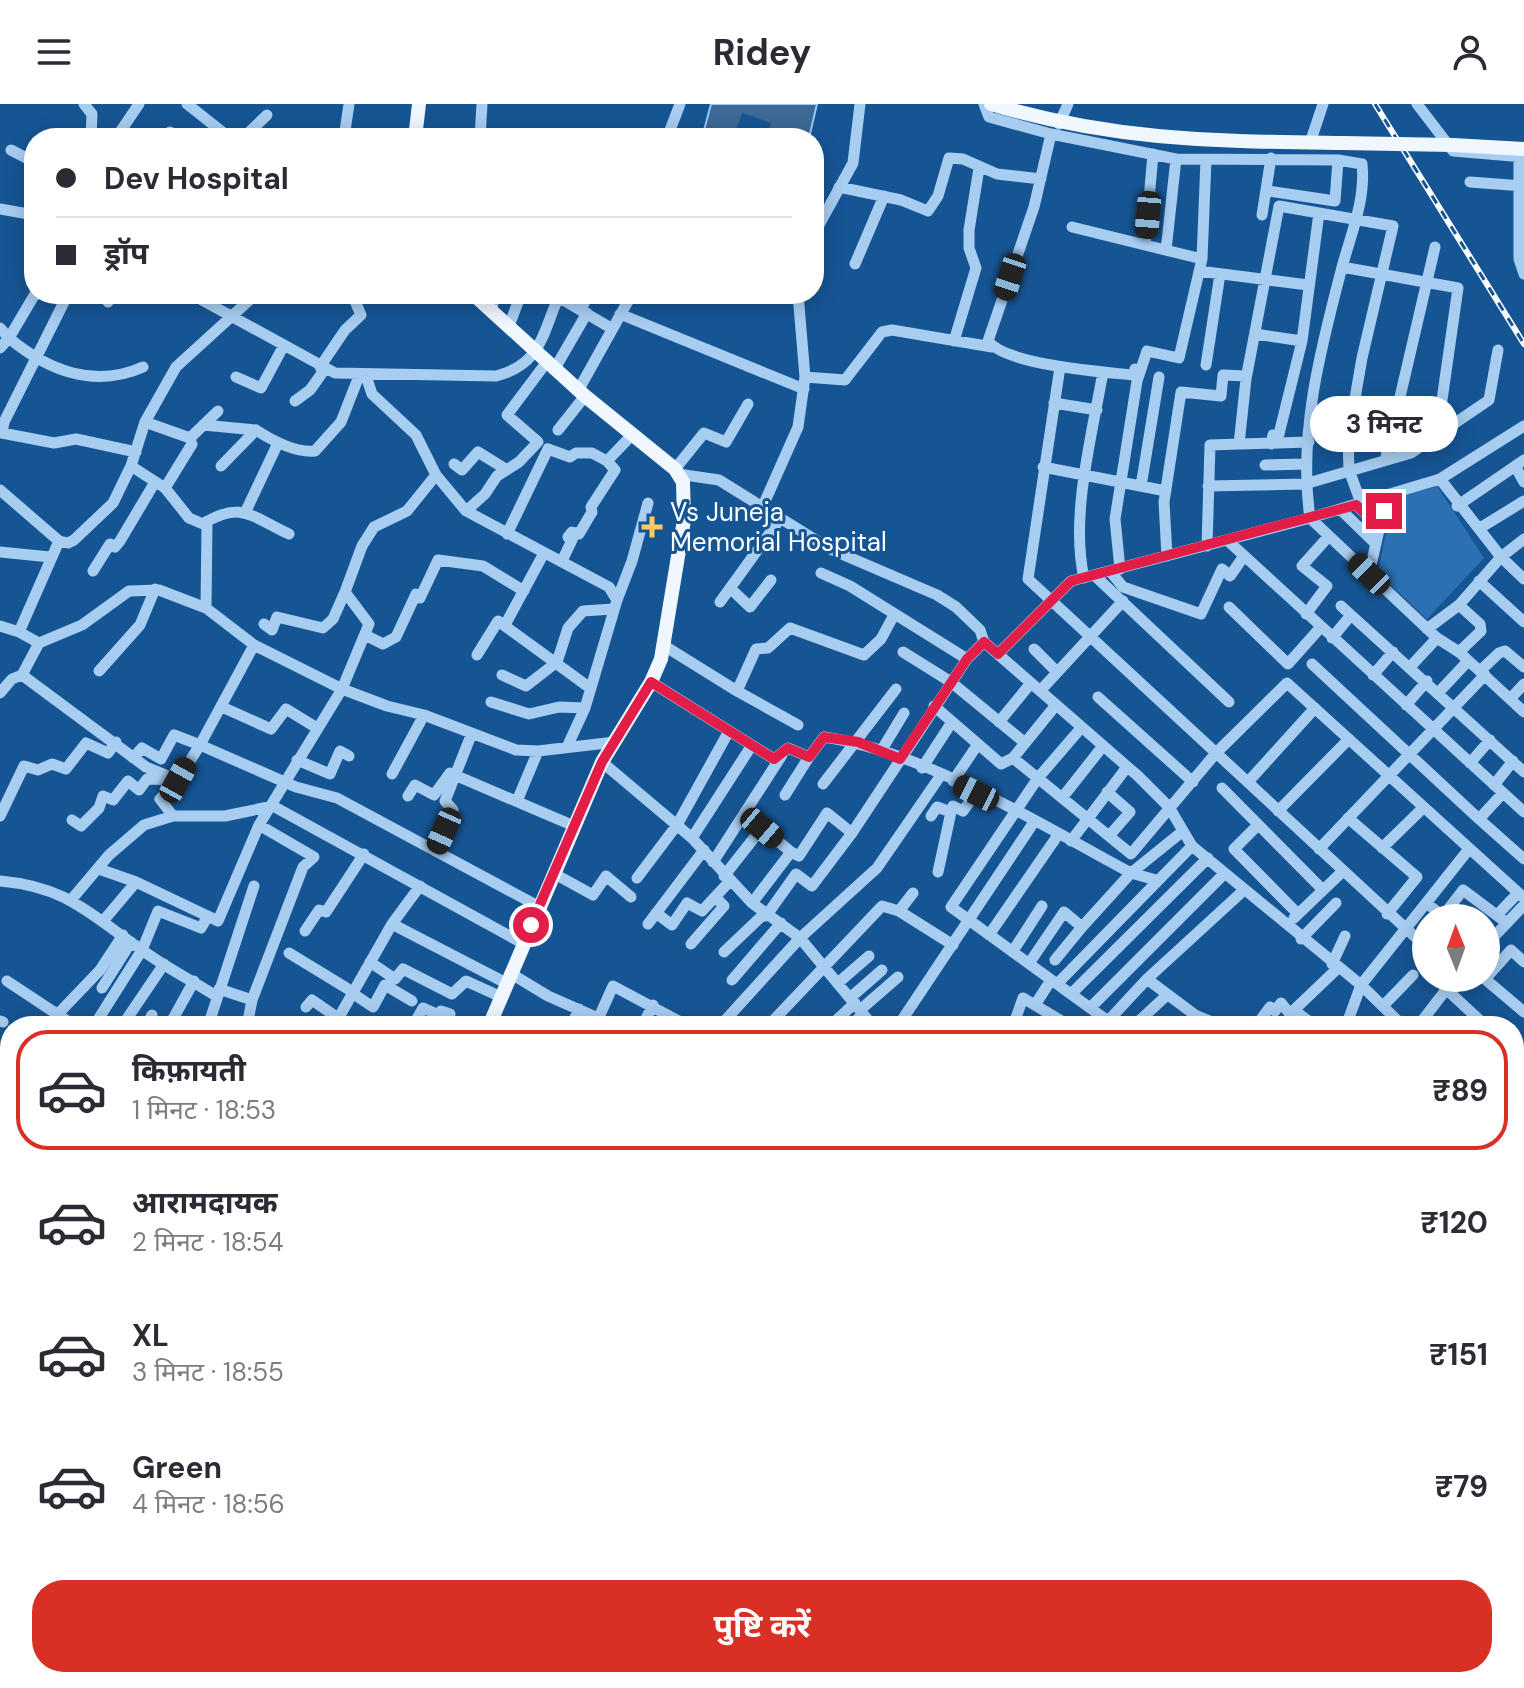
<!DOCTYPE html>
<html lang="hi">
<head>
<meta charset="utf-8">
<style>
	:root { --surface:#fff; --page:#f2f2f3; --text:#2b2b33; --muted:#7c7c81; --line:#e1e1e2; --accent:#d93025 }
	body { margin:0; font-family:"DM Sans","Noto Sans Devanagari",sans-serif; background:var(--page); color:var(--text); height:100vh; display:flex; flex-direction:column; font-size:30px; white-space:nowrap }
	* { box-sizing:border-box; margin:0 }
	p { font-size:26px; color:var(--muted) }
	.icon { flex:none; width:44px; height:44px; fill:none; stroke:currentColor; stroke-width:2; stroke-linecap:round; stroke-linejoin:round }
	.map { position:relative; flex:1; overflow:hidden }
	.panel { position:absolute; left:0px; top:912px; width:1524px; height:672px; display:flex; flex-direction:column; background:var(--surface); border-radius:32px 32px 0 0; box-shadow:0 4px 20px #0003 }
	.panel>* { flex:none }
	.top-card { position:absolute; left:24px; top:24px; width:800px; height:176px; border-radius:32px; box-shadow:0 4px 20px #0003; display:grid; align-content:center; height:176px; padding:0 32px; background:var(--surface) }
	.needle { width:52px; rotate:359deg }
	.controls { position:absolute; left:1412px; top:800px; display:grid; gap:16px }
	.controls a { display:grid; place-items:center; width:88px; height:88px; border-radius:50%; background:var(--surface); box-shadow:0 4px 20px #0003; font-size:40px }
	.end { position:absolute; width:36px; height:36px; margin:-18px; border:10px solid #e11d48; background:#fff; box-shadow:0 0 0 4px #fff }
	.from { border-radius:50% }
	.bubble { position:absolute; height:56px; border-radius:28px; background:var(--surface); box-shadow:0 4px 20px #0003; font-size:26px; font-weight:700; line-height:56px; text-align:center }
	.car { position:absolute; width:24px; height:48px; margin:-24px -12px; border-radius:10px; box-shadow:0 0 6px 2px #0007; background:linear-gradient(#222 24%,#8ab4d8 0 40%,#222 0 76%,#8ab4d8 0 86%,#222 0) }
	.top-card b { display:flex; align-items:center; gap:28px; height:76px; font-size:30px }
	.top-card b+b { border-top:2px solid var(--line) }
	.top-card i { width:20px; height:20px; background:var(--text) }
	ul { padding:14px 0 0; list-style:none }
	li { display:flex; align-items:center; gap:24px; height:120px; margin:0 16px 12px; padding:0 16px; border:4px solid transparent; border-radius:32px }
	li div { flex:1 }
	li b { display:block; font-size:30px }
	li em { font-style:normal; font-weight:700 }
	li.on { border-color:var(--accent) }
	li>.icon { width:72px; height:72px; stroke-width:1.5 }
	.action { display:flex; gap:16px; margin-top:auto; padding:16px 32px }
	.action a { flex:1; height:92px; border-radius:32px; background:var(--accent); color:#fff; font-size:32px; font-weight:700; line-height:92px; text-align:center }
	header { display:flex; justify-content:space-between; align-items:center; height:104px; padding:0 32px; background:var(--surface); font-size:36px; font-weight:700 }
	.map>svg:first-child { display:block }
	.green { fill:#2a70b2 }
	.water { fill:#3c6997; stroke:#99c8f3; stroke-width:2 }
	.pier { fill:#165594 }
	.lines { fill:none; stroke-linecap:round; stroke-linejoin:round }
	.minor { stroke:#a7cdf1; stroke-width:11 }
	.major { stroke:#f0f7ff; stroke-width:14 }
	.rail-casing { stroke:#fff; stroke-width:6 }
	.rail { stroke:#165594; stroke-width:3; stroke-dasharray:9; stroke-linecap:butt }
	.major-bridge { stroke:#f0f7ff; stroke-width:14 }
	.route { stroke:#e11d48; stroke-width:10 }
	.poi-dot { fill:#ffca66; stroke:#165594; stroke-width:3 }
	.labels { text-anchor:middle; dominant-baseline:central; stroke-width:6; stroke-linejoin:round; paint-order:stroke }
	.poi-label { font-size:26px; fill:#fff; stroke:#165594; text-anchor:start }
</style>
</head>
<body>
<header><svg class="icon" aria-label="menu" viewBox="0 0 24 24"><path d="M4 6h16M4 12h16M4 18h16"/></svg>Ridey<svg class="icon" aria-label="person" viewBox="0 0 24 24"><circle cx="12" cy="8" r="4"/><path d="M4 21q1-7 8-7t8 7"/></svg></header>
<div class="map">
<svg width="1524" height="1584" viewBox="0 0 1524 1584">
	<rect width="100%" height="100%" fill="#165594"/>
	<path class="green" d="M1437 382 1484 454 1427 515 1378 469 1391 402 1397 394Z"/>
	<path class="water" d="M711 0H817L809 34H702Z"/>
	<path class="pier" d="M742 9 771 19 766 34H733Z"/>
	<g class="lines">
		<path class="minor" d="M84 0 92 10 91 34
			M187 0 230 34
			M984 0 989 13 1051 30 1176 55 1338 56 1362 60C1366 97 1350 132 1341 167 1320 247 1298 332 1310 414L1437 534 1459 548 1524 608
			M1417 0 1453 47 1524 53
			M1059 20 1068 0
			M1051 30 1034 103 988 237C1006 261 1103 268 1133 271L1135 265 1140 267
			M116 34 139 0
			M168 34 170 28
			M243 34 267 11
			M344 34 349 0
			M480 34 482 0
			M667 34 680 0
			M1310 39 1323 0
			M11 46 34 58
			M1519 53V155L1524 170
			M1470 78 1523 82
			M839 83 901 96 928 107 938 92 949 54 963 55 997 70 1041 75
			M1268 87 1335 97 1338 56
			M0 105 34 111
			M1262 111 1271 54
			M1072 123 1202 155 1206 56
			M814 130 853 59 860 0
			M1145 141 1153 50
			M1166 146 1176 55
			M855 160 884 92
			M1342 163 1458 184 1437 331
			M1199 167 1308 181
			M68 190 4 318 2 329 54 339 76 335 136 348
			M191 190 335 269 496 272C543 260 542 228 560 190
			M553 190 611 224
			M108 198 112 190
			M581 205 589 190
			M492 207 494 190
			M620 210 804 285
			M509 222 521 190
			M0 224 9 234 35 190
			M1255 230 1302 237
			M954 237 976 164 969 144V126L979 64
			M0 244 9 234C47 266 94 285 143 263
			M1206 261 1220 170
			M320 263 345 226 361 211 352 190
			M1060 263 1028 475 1426 843
			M554 266 587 209
			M366 272 372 290 416 331 436 371 466 407 609 483 617 496 585 604 567 643
			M236 273 261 284 283 243
			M805 273 845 276 882 228 892 226 992 243
			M579 285 632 190
			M295 297 310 286 325 265
			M1054 299 1097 306
			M145 318 190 334 218 307
			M203 321 256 326
			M558 326 585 292
			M1239 340 1246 275 1279 102 1393 122 1362 254 1348 335 1349 366 1361 399
			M1271 340 1273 331 1279 330 1302 237 1319 109
			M1386 353 1435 143
			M454 360 462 366 478 348 507 366
			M1265 361 1305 360
			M131 362 165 384 192 340
			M221 362 256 326C273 337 295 349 315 347L341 318 359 272
			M1515 362 1524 378
			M1043 363 1166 387
			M675 365 704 329 726 338 748 300
			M678 370 719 376 830 445 937 491 956 503 980 526 984 538 1138 672 1169 703 1192 742 1361 881 1403 922
			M1440 375 1524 322
			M1141 382 1159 273
			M1208 382 1305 380 1411 349 1489 296 1498 246
			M165 384 189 414 203 420C241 396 252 413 289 430
			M0 386 59 437 68 439 74 436 113 399 131 362 145 318 176 263 256 190
			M1356 401 1380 423
			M1457 402 1524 356
			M762 404 798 323 805 273 798 190
			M1340 405 1376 440
			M466 407 485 390 497 372 519 358 538 338 507 311 546 259
			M245 409 278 339
			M1480 424 1524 397
			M507 430 548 345 570 353 576 349H592L607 357
			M1524 435 1501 453 1524 475
			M1227 436 1524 708
			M1207 442 1210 341 1309 338
			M0 448 50 453
			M1167 452 1164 398 1181 288 1221 292 1223 271 1246 272
			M562 457 572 436 568 433 572 428 579 430 592 408 591 403 615 366 607 357 631 332
			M1120 465 1115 415 1137 277 1147 247 1179 254 1202 155
			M93 467 110 440 115 443 120 437 155 378
			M1110 467 1123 483 1201 510 1222 465 1230 472 1244 452
			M821 469 850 482 967 555 984 538
			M1369 470 1387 391
			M1094 471 1229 598
			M1084 474C1070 412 1092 331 1103 268
			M1479 477 1524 518
			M730 484 750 503 771 476
			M617 496 632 457 648 399
			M720 498 780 415
			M1459 501 1480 520 1481 527 1459 548
			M1341 502 1524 668
			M1229 503 1288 560 1320 524
			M206 504 207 417
			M1306 510 1327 482 1302 462 1329 432
			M264 520 272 526 277 513 323 524 333 515 345 488
			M505 521 544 449
			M0 522 19 528 39 539 82 521 129 487 159 486 206 504 254 541 342 585 387 602 424 611 516 646 538 647 615 638
			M19 528 59 437
			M365 531 383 540 396 533 416 490 420 494 438 456 483 462 524 487
			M1332 534 1351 511
			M663 541 737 587 756 545 768 544 790 524 864 551 881 535 894 511
			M1034 545 1057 568
			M903 548 951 578 1024 638
			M998 550 1071 477 1310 414 1440 375 1501 453 1459 501 1427 525
			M477 551 498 517 590 584
			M1312 560 1479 715 1503 689
			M1410 563 1437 534
			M99 567 140 521 155 485
			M1480 567 1499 549 1505 547 1524 563
			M22 571 146 663 178 676 160 695 173 712
			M502 571 526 582 557 558 568 524 583 507 613 505
			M1373 571 1393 548
			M651 578 774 655 788 644 809 653 824 633C924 647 1041 721 1131 769L1156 776
			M737 587 798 621
			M1040 587 1123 497
			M1439 588 1468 557
			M0 589 12 575 22 571 39 539
			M1098 593 1193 678
			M1510 595 1524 580
			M491 598 529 610 559 603 585 604
			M1406 601 1427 577
			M934 602 1001 660 1013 654 1056 601
			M222 603 271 625 286 605 317 624
			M999 618 1031 579
			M1081 624 1038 674 951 803 1108 917 1147 875 1243 787
			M881 647 904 609
			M133 654 142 644 161 655 174 631 200 641 254 541
			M1013 654 1131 750 1216 649 1287 579 1524 794
			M297 656 330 670 340 647 349 652
			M602 658 692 734 752 799 800 834 873 922
			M1470 659 1490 636
			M922 664 952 618
			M392 670 424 611
			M953 677 978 640
			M1248 678 1315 604
			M823 680 896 585
			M1494 681 1513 657
			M1222 684 1323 786
			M1107 688 1130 708 1109 732
			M785 691 809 653
			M408 692 415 681 434 691 450 669 574 722
			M1062 694 1103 642
			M517 697 538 647
			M1278 707 1349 635
			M0 712 24 662 38 666 52 660 66 665 86 639 108 649 116 638
			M931 712 937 703 951 708 953 702 963 707 976 689
			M1348 714 1417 773 1387 810
			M1479 715 1524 755
			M72 716 81 722 99 704 103 692 113 696 128 677 139 686 147 675 178 676 200 641 296 683 337 694 538 802
			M1258 721 1234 745 1298 810
			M692 734 752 641
			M1071 737 1127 663
			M1382 744 1424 703
			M1319 745 1485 571
			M435 747 453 706 445 697 472 629
			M713 758 782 651
			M99 765 136 778
			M938 768 951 708
			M553 769 593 791 606 772 631 793
			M724 772 762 724 791 748
			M637 774 677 721 729 627
			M0 777C68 783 89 810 142 846 165 863 191 876 216 892
			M71 796 109 751 144 721 173 712H225L273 702 524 840
			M752 799 791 748 799 752 827 709 852 729
			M1426 799 1443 812 1463 786 1507 819
			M899 807 953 841
			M656 809 672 821 687 799 702 807 715 793
			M1498 810 1518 789
			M766 812 796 770 812 782 852 729 967 555
			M1294 814 1342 768
			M104 816 136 778 218 817 259 721 342 585 369 520 345 488 362 442 374 423 407 407 436 371
			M392 820 420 782
			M648 820 704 746
			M305 827 319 806 326 808 364 750
			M989 831 1058 731
			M1301 835 1336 799
			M691 840 724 802 715 793 729 778
			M1486 841 1524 801
			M1013 847 1042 802
			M724 848 764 810
			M289 849 353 888
			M1055 856 1082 823
			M370 858 395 875 403 865 452 890 466 877 499 892
			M1030 858 1064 808 1082 823 1131 769 1183 727
			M1524 858 1511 846 1485 875 1524 908
			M1332 860 1345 832
			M510 869 548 892 616 922
			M1147 875 1195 911 1222 922
			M732 876 781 819
			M7 877 75 922
			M838 879 869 852
			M1057 880 1192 742
			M102 884 131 838
			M219 885 252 896
			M1446 885 1486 922
			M352 889 373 903 385 881 412 897
			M1071 890 1208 754
			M850 894 882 866
			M1035 901 1051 876
			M1383 902 1413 871
			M306 903 312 896 338 914
			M1090 904 1224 770
			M860 906 898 873
			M1294 906 1338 864
			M58 910 100 866 123 831
			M0 917 3 918
			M1139 917 1166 892
			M94 922 142 846 158 807 201 824 208 812
			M122 922 164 860
			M146 922 152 911
			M169 922 194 877
			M208 922 254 782
			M247 922 252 896 303 763 314 753 259 721
			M334 922 392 820 506 879
			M413 922 423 904 439 911 441 907 450 910
			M571 922 579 905
			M595 922 613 882 688 922
			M642 922 653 901
			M720 922 800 834 877 764 941 671
			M768 922 882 802 899 807 913 789
			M830 922 855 899
			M850 922 863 910
			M898 922 1034 718
			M1013 922 1023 894 1070 922
			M1256 922 1270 903 1275 907 1281 899 1290 910 1294 906 1315 922
			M1346 922 1361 881 1469 745
			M1418 922 1455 874
			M1514 948 1524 957
			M1514 972 1524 960
			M0 1006 10 993
			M1514 1025 1524 1016
			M1514 1029 1524 1039
			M0 1046 7 1050 10 1046
			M1514 1095 1524 1104
			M0 1141 10 1151
			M1514 1153 1524 1157
			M10 1157V1183
			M1514 1200 1524 1195
			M1514 1229 1524 1251
			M1514 1270 1524 1266
			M0 1279 10 1278
			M0 1301 10 1362
			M1514 1335 1524 1329
			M1514 1399 1524 1393
			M0 1401 10 1394
			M1514 1420 1518 1426 1514 1428
			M1514 1478 1524 1470
			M0 1518 10 1516
			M1514 1533 1524 1525
			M48 1574 50 1584
			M75 1574 77 1584
			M416 1574 432 1584
			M653 1574 667 1584
			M741 1574 754 1584
			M1339 1574 1348 1584
			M1431 1574 1439 1584
			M1461 1575 1469 1584
			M0 1577 3 1584
			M230 1584 236 1574
			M289 1584 295 1574
			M482 1584 490 1574
			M613 1584 620 1574
			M698 1584 705 1574
			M788 1584 797 1574
			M825 1584 833 1575
			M868 1584 876 1574
			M939 1584 949 1574
			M1005 1584 1011 1574
			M1104 1584 1116 1574
			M1228 1584 1241 1574
			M1307 1584 1320 1574
			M1379 1584 1391 1574
			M1449 1584 1462 1574
			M1512 1584 1524 1576"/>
		<path class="major" d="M991 0C1114 37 1216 37 1342 39
			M415 34 419 0
			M1453 41 1524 45
			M473 190 585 292 675 365 683 378 684 416 661 555 651 578 602 658 489 922
			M120 1584 125 1574"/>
		<defs>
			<path id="rail" d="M1375 0 1524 240"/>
		</defs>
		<use href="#rail" class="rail-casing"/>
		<use href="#rail" class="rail"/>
		<path class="major-bridge" d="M1342 39 1453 41"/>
	</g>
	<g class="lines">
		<path class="route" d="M531 821 602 658 651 578 774 655 788 644 809 653 824 633 858 638 900 655 967 555 984 538 998 550 1071 477 1356 401 1380 423 1384 407"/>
	</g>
	<path class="poi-dot" d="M648 411h8v8h8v8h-8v8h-8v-8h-8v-8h8z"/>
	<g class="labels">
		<g class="poi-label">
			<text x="670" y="408">Vs Juneja<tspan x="670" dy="30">Memorial Hospital</tspan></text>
		</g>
	</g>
</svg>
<div class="controls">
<a><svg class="needle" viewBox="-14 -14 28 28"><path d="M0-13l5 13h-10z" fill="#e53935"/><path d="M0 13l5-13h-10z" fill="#7c7c81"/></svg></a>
</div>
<i class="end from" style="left:531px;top:821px"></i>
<i class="end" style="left:1384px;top:407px"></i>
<div class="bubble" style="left:1310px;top:292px;width:148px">3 मिनट</div>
<i class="car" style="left:1148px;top:111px;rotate:185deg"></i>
<i class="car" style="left:1010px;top:173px;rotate:198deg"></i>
<i class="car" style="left:1369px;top:470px;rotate:314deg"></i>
<i class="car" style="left:178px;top:676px;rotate:29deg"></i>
<i class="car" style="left:976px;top:689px;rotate:296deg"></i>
<i class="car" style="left:762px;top:724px;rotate:130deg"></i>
<i class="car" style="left:444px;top:727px;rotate:204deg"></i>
<div class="top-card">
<b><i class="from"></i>Dev Hospital</b>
<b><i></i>ड्रॉप</b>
</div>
<section class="panel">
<ul>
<li class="on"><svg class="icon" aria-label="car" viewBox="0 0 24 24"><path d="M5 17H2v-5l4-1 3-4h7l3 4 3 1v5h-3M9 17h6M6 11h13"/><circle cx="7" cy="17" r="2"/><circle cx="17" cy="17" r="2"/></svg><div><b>किफ़ायती</b><p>1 मिनट · 18:53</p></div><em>₹89</em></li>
<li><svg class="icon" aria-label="car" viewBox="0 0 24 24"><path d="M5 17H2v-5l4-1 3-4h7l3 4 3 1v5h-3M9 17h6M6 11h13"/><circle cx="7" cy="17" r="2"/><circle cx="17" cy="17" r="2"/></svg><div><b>आरामदायक</b><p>2 मिनट · 18:54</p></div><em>₹120</em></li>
<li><svg class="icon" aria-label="car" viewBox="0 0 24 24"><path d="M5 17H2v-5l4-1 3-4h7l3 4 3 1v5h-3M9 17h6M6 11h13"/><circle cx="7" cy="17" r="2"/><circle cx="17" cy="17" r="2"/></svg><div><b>XL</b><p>3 मिनट · 18:55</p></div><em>₹151</em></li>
<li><svg class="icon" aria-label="car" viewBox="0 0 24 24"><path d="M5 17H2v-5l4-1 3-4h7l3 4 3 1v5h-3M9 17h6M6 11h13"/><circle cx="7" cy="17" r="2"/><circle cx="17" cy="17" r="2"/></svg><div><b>Green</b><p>4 मिनट · 18:56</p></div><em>₹79</em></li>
</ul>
<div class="action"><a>पुष्टि करें</a></div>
</section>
</div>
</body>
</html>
